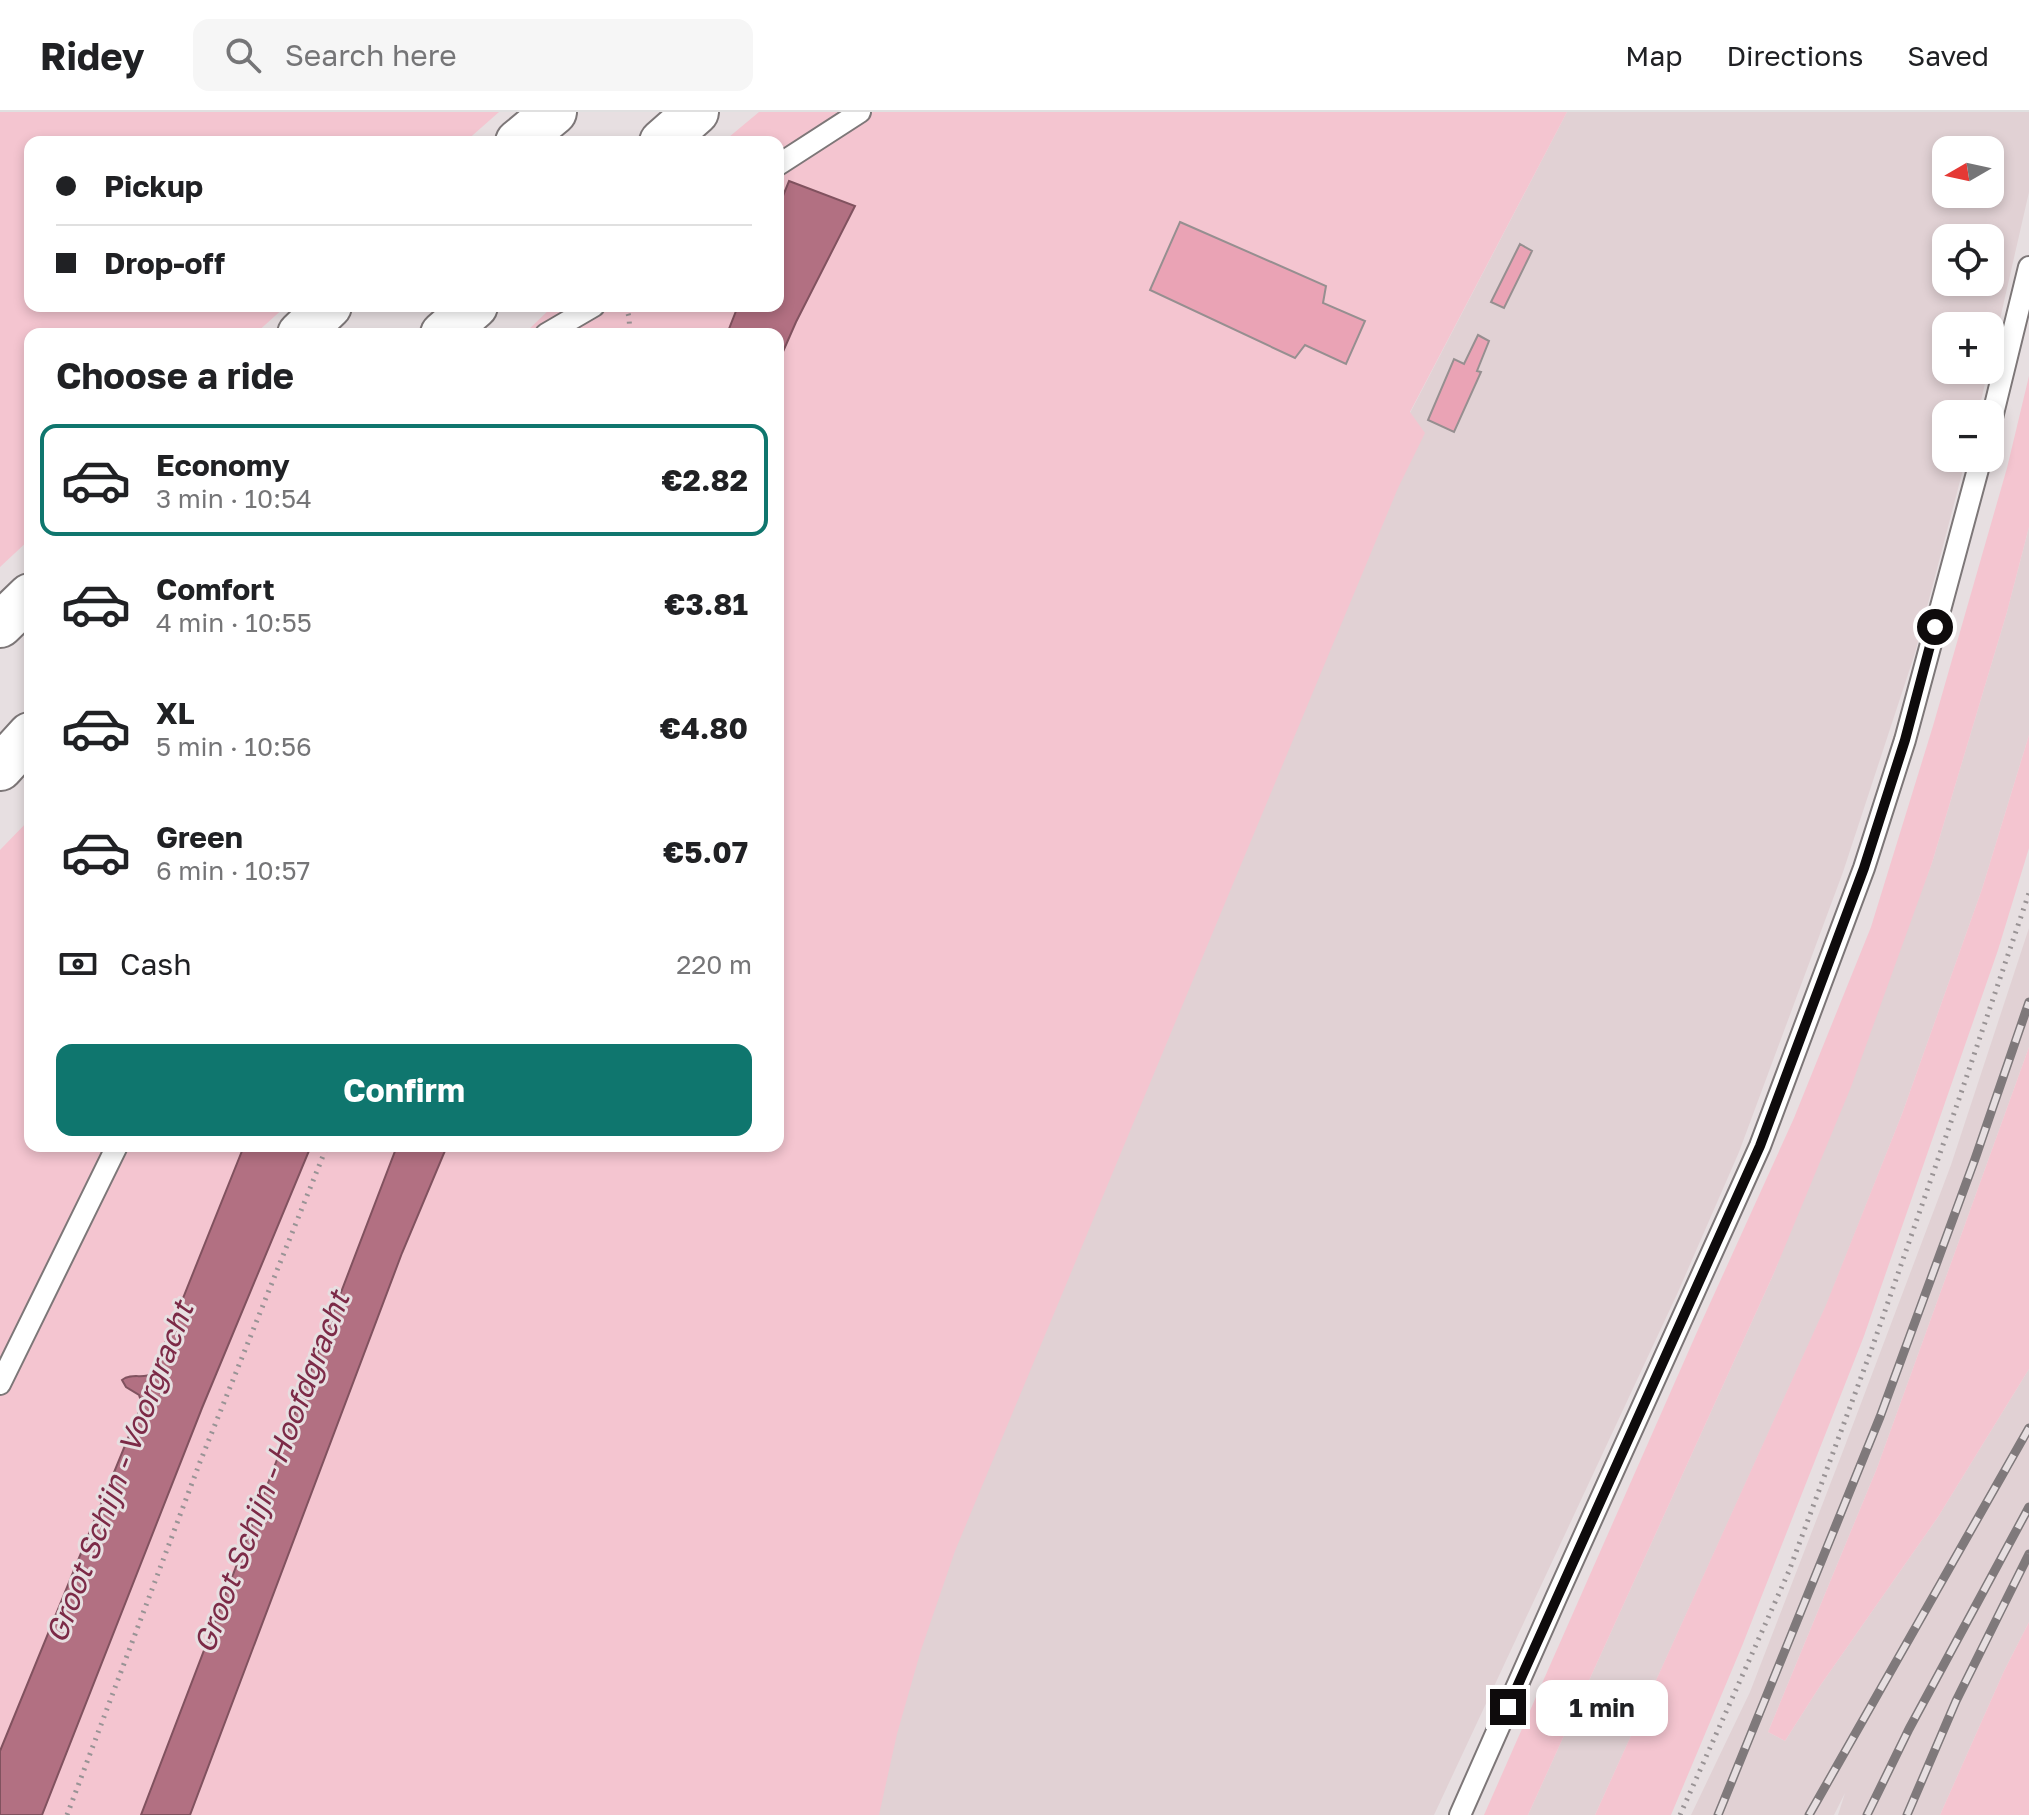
<!DOCTYPE html>
<html lang="en">
<head>
<meta charset="utf-8">
<style>
	:root { --surface:#fff; --page:#f6f6f6; --text:#202124; --muted:#757577; --line:#e0e0e0; --accent:#0f766e }
	body { margin:0; font-family:"Golos Text",sans-serif; background:var(--page); color:var(--text); height:100vh; display:flex; flex-direction:column; font-size:30px; white-space:nowrap }
	* { box-sizing:border-box; margin:0 }
	p { font-size:26px; color:var(--muted) }
	.icon { flex:none; width:44px; height:44px; fill:none; stroke:currentColor; stroke-width:2; stroke-linecap:round; stroke-linejoin:round }
	.map { position:relative; flex:1; overflow:hidden }
	.drawer { position:absolute; left:24px; top:216px; width:760px; height:824px; display:flex; flex-direction:column; background:var(--surface); border-radius:16px; box-shadow:0 4px 12px #0003 }
	.drawer>* { flex:none }
	.top-card { position:absolute; left:24px; top:24px; width:760px; height:176px; border-radius:16px; box-shadow:0 4px 12px #0003; display:grid; align-content:center; height:176px; padding:0 32px; background:var(--surface) }
	.needle { width:52px; rotate:261deg }
	.controls { position:absolute; left:1932px; top:24px; display:grid; gap:16px }
	.controls a { display:grid; place-items:center; width:72px; height:72px; border-radius:16px; background:var(--surface); box-shadow:0 4px 12px #0003; font-size:40px }
	.end { position:absolute; width:36px; height:36px; margin:-18px; border:10px solid #0e0b0c; background:#fff; box-shadow:0 0 0 4px #fff }
	.from { border-radius:50% }
	.bubble { position:absolute; height:56px; border-radius:16px; background:var(--surface); box-shadow:0 4px 12px #0003; font-size:26px; font-weight:700; line-height:56px; text-align:center }
	.top-card b { display:flex; align-items:center; gap:28px; height:76px; font-size:30px }
	.top-card b+b { border-top:2px solid var(--line) }
	.top-card i { width:20px; height:20px; background:var(--text) }
	ul { padding:0; list-style:none }
	li { display:flex; align-items:center; gap:24px; height:112px; margin:0 16px 12px; padding:0 16px; border:4px solid transparent; border-radius:16px }
	li div { flex:1 }
	li b { display:block; font-size:30px }
	li em { font-style:normal; font-weight:700 }
	li.on { border-color:var(--accent) }
	li>.icon { width:72px; height:72px; stroke-width:1.5 }
	h2 { padding:0 32px; font-size:36px; line-height:96px }
	.pay { display:flex; align-items:center; gap:20px; height:88px; padding:0 32px; font-size:30px }
	.pay p { margin-inline-start:auto }
	.cta { display:flex; gap:16px; margin-top:auto; padding:16px 32px }
	.cta a { flex:1; height:92px; border-radius:16px; background:var(--accent); color:#fff; font-size:32px; font-weight:700; line-height:92px; text-align:center }
	header { display:flex; align-items:center; gap:48px; box-sizing:border-box; height:112px; padding:0 40px; background:var(--surface); border-bottom:2px solid var(--line) }
	header strong { font-size:38px }
	nav { display:flex; gap:44px; margin-inline-start:auto; font-size:28px }
	.search { width:560px; height:72px; background:var(--page); display:flex; align-items:center; gap:20px; box-sizing:border-box; padding:0 28px; border-radius:16px; color:var(--muted); font-size:30px }
	.map>svg:first-child { display:block }
	.built { fill:#e1d1d4; fill-rule:evenodd }
	.green { fill:#f4c5d0 }
	.water { fill:#b27082; stroke:#81525f; stroke-width:2 }
	.building { fill:#eaa3b5; stroke:#968f90; stroke-width:2 }
	.lines { fill:none; stroke-linecap:round; stroke-linejoin:round }
	.lane-casing { stroke:#7d7778; stroke-width:24 }
	.highway-casing { stroke:#7d7778; stroke-width:48 }
	.path { stroke:#999395; stroke-width:5; stroke-dasharray:2 6; stroke-linecap:butt }
	.lane { stroke:#fff; stroke-width:20 }
	.highway { stroke:#fff; stroke-width:44 }
	.rail-casing { stroke:#7f797b; stroke-width:9 }
	.rail { stroke:#e7dfe1; stroke-width:6; stroke-dasharray:18; stroke-linecap:butt }
	.route { stroke:#0e0b0c; stroke-width:10 }
	.labels { text-anchor:middle; dominant-baseline:central; stroke-width:6; stroke-linejoin:round; paint-order:stroke }
	.water-label { font-size:30px; font-style:italic; fill:#7c2a47; stroke:#e7dfe1 }
</style>
</head>
<body>
<header>
<strong>Ridey</strong>
<div class="search"><svg class="icon" aria-label="search" viewBox="0 0 24 24"><circle cx="10" cy="10" r="6"/><path d="M15 15l6 6"/></svg>Search here</div>
<nav><a>Map</a><a>Directions</a><a>Saved</a></nav>
</header>
<div class="map">
<svg width="2029" height="1703" viewBox="0 0 2029 1703">
	<rect width="100%" height="100%" fill="#e7dfe1"/>
	<path class="built" d="M1567 0H2029V80L1990 251V214H1946V258H1988L1978 302H1946V346H1966L1915 541 1843 760 1739 1040 1678 1180 1434 1703H748L1410 301ZM1946 38H1990V82H1946ZM1946 126H1990V170H1946Z
		M2029 415V623L1982 777 1902 1002 1826 1194 1595 1703H1528L1774 1161 1932 751 2007 500Z
		M2029 816V935L1877 1356 1768 1620 1785 1629 1820 1574 1938 1405 2029 1257V1510L2004 1559 1940 1703H1838L1845 1681 1834 1703H1691L1750 1580 1843 1339 1951 1053Z"/>
	<path class="green" d="M0 0H499L465 30H30V194H286L255 222H30V427L0 455Z
		M759 0H1567L1410 300 1425 321 1398 376 955 1439 921 1538 897 1622 879 1703H0V738L30 707V1034H778V222H524L553 194H778V30H723Z
		M2029 264V415L2007 500 1932 751 1851 975 1774 1161 1528 1703H1484L1697 1220 1794 1006 1871 815 1933 614 2007 356Z
		M2029 623V736L1998 838 1864 1224 1742 1534 1671 1703H1595L1826 1193 1902 1002 1982 777Z
		M2029 935V1257L1938 1405 1820 1574 1785 1629 1768 1620 1877 1356Z
		M2029 1510V1703H1940L2004 1559Z"/>
	<path class="water" d="M789 69 855 94 796 210 778 251V222H727L738 194H778V96Z
		M244 1034H311L202 1296 42 1703H0V1639L142 1292 139 1283 126 1275 122 1268C132 1260 144 1268 153 1261Z
		M397 1034H447L402 1141 190 1703H141Z"/>
	<path class="building" d="M1180 110 1326 174 1323 191 1365 209 1346 252 1305 233 1295 246 1150 178Z
		M1520 132 1532 139 1504 196 1491 190Z
		M1478 223 1489 229 1477 259 1481 260 1454 320 1428 308 1454 247 1464 252Z"/>
	<g class="lines">
		<defs>
			<path id="lane" d="M778 53 860 0
				M546 222 594 194
				M1990 314 2029 155
				M0 1272 117 1034
				M1460 1703 1556 1486 1760 1034 1864 756 1905 628 1981 346"/>
			<path id="highway" d="M518 30 554 0
				M662 30 696 0
				M300 222 329 194
				M443 222 475 194
				M0 513 30 484
				M0 656 30 623"/>
		</defs>
		<use href="#lane" class="lane-casing"/>
		<use href="#highway" class="highway-casing"/>
		<path class="path" d="M626 194 629 205 630 222
			M67 1703 200 1350 327 1034
			M1680 1703 1789 1459 1872 1236 1959 987 2029 781"/>
		<use href="#lane" class="lane"/>
		<use href="#highway" class="highway"/>
		<defs>
			<path id="rail" d="M1718 1703 1880 1305 1975 1047 2029 890
				M1809 1703 2029 1316
				M1867 1703 1909 1617 2029 1395
				M1907 1703 1956 1589 2029 1442"/>
		</defs>
		<use href="#rail" class="rail-casing"/>
		<use href="#rail" class="rail"/>
	</g>
	<g class="lines">
		<path class="route" d="M1508 1595 1760 1034 1864 756 1905 628 1935 515"/>
	</g>
	<g class="labels">
		<g class="water-label">
			<text transform="translate(119 1360) rotate(-69)">Groot Schijn - Voorgracht</text>
			<text transform="translate(271 1360) rotate(-69)">Groot Schijn - Hoofdgracht</text>
		</g>
	</g>
</svg>
<div class="controls">
<a><svg class="needle" viewBox="-14 -14 28 28"><path d="M0-13l5 13h-10z" fill="#e53935"/><path d="M0 13l5-13h-10z" fill="#757577"/></svg></a>
<a><svg class="icon" aria-label="locate" viewBox="0 0 24 24"><circle cx="12" cy="12" r="6"/><path d="M12 2v4M12 18v4M2 12h4M18 12h4"/></svg></a>
<a>+</a>
<a>−</a>
</div>
<i class="end from" style="left:1935px;top:515px"></i>
<i class="end" style="left:1508px;top:1595px"></i>
<div class="bubble" style="left:1536px;top:1568px;width:132px">1 min</div>
<div class="top-card">
<b><i class="from"></i>Pickup</b>
<b><i></i>Drop-off</b>
</div>
<section class="drawer">
<h2>Choose a ride</h2>
<ul>
<li class="on"><svg class="icon" aria-label="car" viewBox="0 0 24 24"><path d="M5 17H2v-5l4-1 3-4h7l3 4 3 1v5h-3M9 17h6M6 11h13"/><circle cx="7" cy="17" r="2"/><circle cx="17" cy="17" r="2"/></svg><div><b>Economy</b><p>3 min · 10:54</p></div><em>€2.82</em></li>
<li><svg class="icon" aria-label="car" viewBox="0 0 24 24"><path d="M5 17H2v-5l4-1 3-4h7l3 4 3 1v5h-3M9 17h6M6 11h13"/><circle cx="7" cy="17" r="2"/><circle cx="17" cy="17" r="2"/></svg><div><b>Comfort</b><p>4 min · 10:55</p></div><em>€3.81</em></li>
<li><svg class="icon" aria-label="car" viewBox="0 0 24 24"><path d="M5 17H2v-5l4-1 3-4h7l3 4 3 1v5h-3M9 17h6M6 11h13"/><circle cx="7" cy="17" r="2"/><circle cx="17" cy="17" r="2"/></svg><div><b>XL</b><p>5 min · 10:56</p></div><em>€4.80</em></li>
<li><svg class="icon" aria-label="car" viewBox="0 0 24 24"><path d="M5 17H2v-5l4-1 3-4h7l3 4 3 1v5h-3M9 17h6M6 11h13"/><circle cx="7" cy="17" r="2"/><circle cx="17" cy="17" r="2"/></svg><div><b>Green</b><p>6 min · 10:57</p></div><em>€5.07</em></li>
</ul>
<div class="pay"><svg class="icon" aria-label="cash" viewBox="0 0 24 24"><path d="M3 7h18v10H3z"/><circle cx="12" cy="12" r="2"/></svg>Cash<p>220 m</p></div>
<div class="cta"><a>Confirm</a></div>
</section>
</div>
</body>
</html>
